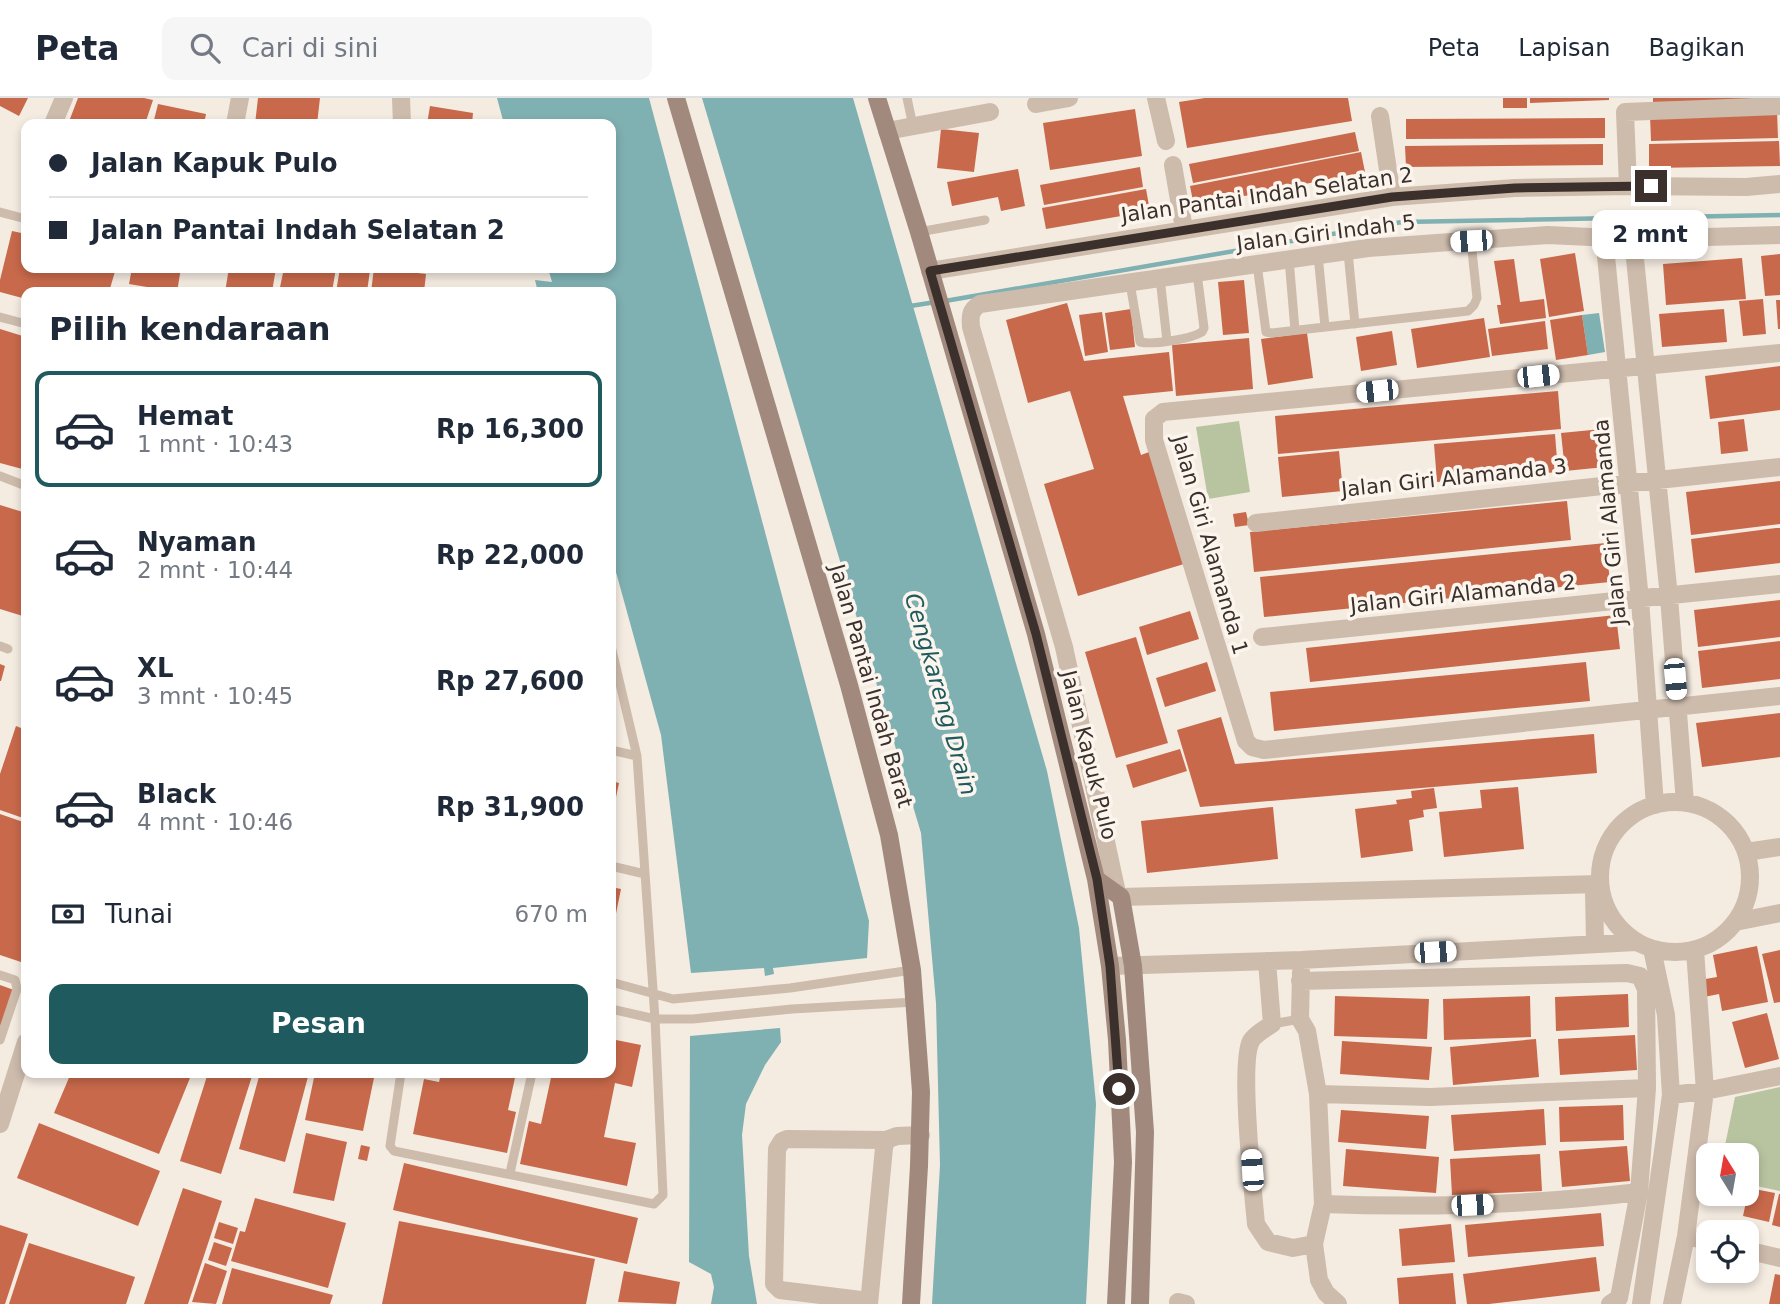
<!DOCTYPE html>
<html lang="id">
<head>
<meta charset="utf-8">
<style>
	:root { --surface:#fff; --page:#f6f6f7; --text:#1f2937; --muted:#747a83; --line:#e0e1e3; --accent:#1f5a5e }
	body { margin:0; font-family:"DejaVu Sans",sans-serif; background:var(--page); color:var(--text); height:100vh; display:flex; flex-direction:column; font-size:26px; white-space:nowrap }
	* { box-sizing:border-box; margin:0 }
	p { font-size:23px; color:var(--muted) }
	.icon { flex:none; width:38px; height:38px; fill:none; stroke:currentColor; stroke-width:2; stroke-linecap:round; stroke-linejoin:round }
	.map { position:relative; flex:1; overflow:hidden }
	.sheet { position:absolute; left:21px; top:189px; width:595px; height:791px; display:flex; flex-direction:column; background:var(--surface); border-radius:14px; box-shadow:0 4px 10px #0003 }
	.sheet>* { flex:none }
	.hud { position:absolute; left:21px; top:21px; width:595px; height:154px; border-radius:14px; box-shadow:0 4px 10px #0003; display:grid; align-content:center; height:154px; padding:0 28px; background:var(--surface) }
	.needle { width:46px; rotate:349deg }
	.tools { position:absolute; left:1696px; top:1045px; display:grid; gap:14px }
	.tools a { display:grid; place-items:center; width:63px; height:63px; border-radius:14px; background:var(--surface); box-shadow:0 4px 10px #0003; font-size:35px }
	.end { position:absolute; width:32px; height:32px; margin:-16px; border:9px solid #3b302b; background:#fff; box-shadow:0 0 0 4px #fff }
	.from { border-radius:50% }
	.bubble { position:absolute; height:49px; border-radius:14px; background:var(--surface); box-shadow:0 4px 10px #0003; font-size:23px; font-weight:700; line-height:49px; text-align:center }
	.car { position:absolute; width:21px; height:42px; margin:-21px -10px; border-radius:9px; box-shadow:0 0 5px 2px #0007; background:linear-gradient(#fff 24%,#345 0 40%,#fff 0 76%,#345 0 86%,#fff 0) }
	.hud b { display:flex; align-items:center; gap:24px; height:66px; font-size:26px }
	.hud b+b { border-top:2px solid var(--line) }
	.hud i { width:18px; height:18px; background:var(--text) }
	ul { padding:0; list-style:none }
	li { display:flex; align-items:center; gap:21px; height:116px; margin:0 14px 10px; padding:0 14px; border:4px solid transparent; border-radius:14px }
	li div { flex:1 }
	li b { display:block; font-size:26px }
	li em { font-style:normal; font-weight:700 }
	li.selected { border-color:var(--accent) }
	li>.icon { width:63px; height:63px; stroke-width:1.5 }
	h2 { padding:0 28px; font-size:32px; line-height:84px }
	.pay { display:flex; align-items:center; gap:18px; height:77px; padding:0 28px; font-size:26px }
	.pay p { margin-inline-start:auto }
	.button { display:flex; gap:14px; margin-top:auto; padding:14px 28px }
	.button a { flex:1; height:80px; border-radius:14px; background:var(--accent); color:#fff; font-size:28px; font-weight:700; line-height:80px; text-align:center }
	header { display:flex; align-items:center; gap:42px; box-sizing:border-box; height:98px; padding:0 35px; background:var(--surface); border-bottom:2px solid var(--line) }
	header strong { font-size:33px }
	nav { display:flex; gap:38px; margin-inline-start:auto; font-size:24px }
	.search { width:490px; height:63px; background:var(--page); display:flex; align-items:center; gap:18px; box-sizing:border-box; padding:0 24px; border-radius:14px; color:var(--muted); font-size:26px }
	.map>svg:first-child { display:block }
	.green { fill:#b8c4a0 }
	.water { fill:#7fb0b2 }
	.lines { fill:none; stroke-linecap:round; stroke-linejoin:round }
	.stream { stroke:#7fb0b2; stroke-width:4.5 }
	.building { fill:#c8694b }
	.lane { stroke:#cdbbac; stroke-width:9 }
	.street { stroke:#cdbbac; stroke-width:18 }
	.secondary { stroke:#a18a7d; stroke-width:18 }
	.route { stroke:#3b302b; stroke-width:9 }
	.labels { text-anchor:middle; dominant-baseline:central; stroke-width:7; stroke-linejoin:round; paint-order:stroke }
	.street-label { font-size:21px; fill:#3b302b; stroke:#fbf5ee }
	.water-label { font-size:23px; font-style:italic; fill:#1f5a5e; stroke:#fbf5ee }
</style>
</head>
<body>
<header>
<strong>Peta</strong>
<div class="search"><svg class="icon" aria-label="search" viewBox="0 0 24 24"><circle cx="10" cy="10" r="6"/><path d="M15 15l6 6"/></svg>Cari di sini</div>
<nav><a>Peta</a><a>Lapisan</a><a>Bagikan</a></nav>
</header>
<div class="map">
<svg width="1780" height="1206" viewBox="0 0 1780 1206">
	<rect width="100%" height="100%" fill="#f4ebe1"/>
	<path class="green" d="M1239 323 1250 394 1208 401 1196 329Z
		M1780 989V1093L1747 1086 1746 1057H1723L1735 999Z"/>
	<path class="water" d="M497 0H649L869 823 867 860 773 870 774 876 765 878 764 870 691 875 661 637 611 456V194H538L535 182 552 184 548 170H611V26H504Z
		M702 0H853L1047 673 1079 830 1096 1006 1086 1206H932L940 1067 936 905 921 735Z
		M1599 215 1605 254 1588 257 1582 217Z
		M780 930 781 944 765 967 746 1006 742 1037 749 1158 757 1206H711L714 1189 711 1176 689 1164 690 938Z"/>
	<g class="lines">
		<path class="stream" d="M945 203 1402 124 1780 117
			M910 208 936 204"/>
	</g>
	<path class="building" d="M0 0H28L19 18 0 8Z
		M78 0H144L153 2 145 26H68Z
		M258 0H320L317 26H255Z
		M1205 0H1348L1352 23 1187 50 1179 4Z
		M1503 0H1527V10H1503Z
		M1530 0H1609V2L1530 5Z
		M1653 0H1758V3L1653 4Z
		M158 6 206 16 204 26H153Z
		M430 8 473 15 472 26H427Z
		M1135 11 1142 58 1050 72 1043 25Z
		M1777 13 1778 40 1651 43 1650 17Z
		M1605 20V40L1406 41V21Z
		M941 31 979 35 974 74 937 70Z
		M1355 34 1359 53 1193 85 1189 66Z
		M1779 43 1780 68 1649 70V46Z
		M1603 46V67L1406 69 1405 48Z
		M1361 54 1365 74 1194 108 1190 88Z
		M1140 69 1143 89 1044 107 1040 87Z
		M1018 71 1025 108 1001 113 998 99 952 108 947 84Z
		M1146 91 1150 113 1046 131 1042 110Z
		M12 133 26 136V170H116L109 194H26V201L0 194V182Z
		M1575 155 1584 213 1549 219 1540 161Z
		M1780 156V197L1765 198 1761 158Z
		M1742 160 1746 201 1666 207 1663 166Z
		M1514 161 1520 204 1544 201 1546 220 1500 226 1497 207H1501L1494 163Z
		M132 170H181L177 194 129 186Z
		M229 170H276L272 194H225Z
		M284 170H336L332 194H279Z
		M340 170 370 172 367 194H336Z
		M374 170 426 176 424 194H371Z
		M1244 182 1249 235 1223 237 1218 184Z
		M1763 201 1766 236 1743 238 1739 203Z
		M1776 202H1780V231H1778Z
		M1067 205 1084 263 1169 254 1173 293 1123 298 1141 357 1149 354 1184 466 1078 498 1044 386 1094 371 1070 293 1028 305 1006 222Z
		M1131 211 1135 249 1110 252 1105 215Z
		M1724 211 1727 244 1662 249 1659 216Z
		M1102 214 1108 254 1085 258 1079 217Z
		M1582 217 1588 257 1556 262 1550 222Z
		M1484 220 1490 259 1417 270 1411 231Z
		M1545 223 1548 251 1492 258 1488 231Z
		M0 231 26 239V372L0 365Z
		M1392 233 1397 267 1361 273 1356 239Z
		M1307 235 1313 280 1268 287 1261 241Z
		M1249 240 1253 291 1176 298 1172 247Z
		M1780 268V312L1710 321 1705 278Z
		M1558 293 1561 331 1278 356 1275 318Z
		M1744 321 1748 353 1721 356 1718 324Z
		M1602 331 1605 369 1565 373 1561 335Z
		M1555 336 1558 374 1437 384 1434 346Z
		M1339 353 1343 393 1282 399 1278 359Z
		M1780 383V426L1691 437 1686 394Z
		M1567 403 1571 442 1254 474 1250 434Z
		M0 407 26 415V519L0 511Z
		M1246 414 1249 427 1235 429 1233 416Z
		M1776 430H1780V465L1695 475 1691 441Z
		M1606 445 1610 484 1264 519 1260 479Z
		M1780 502V539L1698 549 1694 512Z
		M1190 513 1199 541 1147 557 1139 529Z
		M1616 517 1620 551 1310 584 1306 550Z
		M1136 539 1168 645 1116 660 1085 554Z
		M1780 543V581L1702 590 1698 553Z
		M1207 564 1216 593 1165 609 1156 580Z
		M1586 564 1590 603 1274 633 1270 594Z
		M0 566 5 568 1 583H0Z
		M1780 615V659L1702 669 1696 625Z
		M1221 619 1235 666 1594 636 1597 675 1200 709 1177 632Z
		M16 628 26 632V721L0 712V676Z
		M1180 651 1187 673 1133 690 1126 667Z
		M611 683 619 685 612 718H611Z
		M1518 689 1524 751 1444 759 1439 714 1482 710 1480 692Z
		M1434 690 1437 710 1423 712 1424 719 1409 722 1413 753 1361 760 1355 711 1397 706 1396 702 1412 700 1411 693Z
		M1273 709 1278 761 1147 775 1141 723Z
		M0 716 26 725V847L21 864 0 857Z
		M611 789 621 791 612 835H611Z
		M1757 848 1768 904 1722 913 1719 896 1704 899 1700 882 1717 879 1713 857Z
		M1780 852V904L1774 905 1762 856Z
		M0 887 14 892 0 930Z
		M1628 896 1629 929 1556 933 1555 899Z
		M1335 898 1429 901 1427 941 1334 938Z
		M1530 898 1531 939 1444 942 1443 901Z
		M1767 915 1779 961 1745 970 1732 924Z
		M1635 937 1637 972 1560 977 1558 941Z
		M611 941 641 947 632 989 615 985 604 1039 636 1045 627 1088 520 1066 529 1023 541 1026 552 975H611Z
		M1536 941 1539 979 1453 987 1450 949Z
		M1342 943 1432 949 1429 982 1340 976Z
		M71 975H192L159 1056 54 1015Z
		M208 975H253L221 1076 180 1063Z
		M260 975H309L285 1064 239 1051Z
		M315 975H375L363 1033 305 1022Z
		M441 975H516L508 1012 516 1014 507 1055 413 1036 424 981 439 984Z
		M1623 1007 1624 1042 1560 1044 1559 1009Z
		M1544 1011 1546 1047 1454 1053 1451 1017Z
		M1341 1012 1429 1018 1426 1051 1338 1044Z
		M39 1025 160 1073 138 1128 17 1080Z
		M306 1035 347 1044 334 1103 293 1095Z
		M361 1047 370 1049 367 1063 358 1061Z
		M1627 1048 1630 1083 1562 1089 1559 1053Z
		M1346 1051 1439 1059 1436 1095 1343 1088Z
		M1540 1056 1542 1093 1452 1097 1450 1061Z
		M404 1065 638 1120 627 1166 393 1112Z
		M183 1090 222 1103 188 1206H144Z
		M1749 1090 1775 1095 1769 1124 1743 1118Z
		M1779 1096H1780V1129L1772 1127Z
		M255 1100 346 1125 328 1190 231 1163 240 1133 245 1134Z
		M1601 1115 1604 1148 1468 1159 1465 1127Z
		M399 1123 595 1161 586 1206H382Z
		M219 1124 238 1130 233 1146 214 1140Z
		M1451 1126 1455 1164 1402 1168 1399 1131Z
		M0 1127 28 1136 5 1206H0Z
		M214 1144 232 1150 226 1168 208 1162Z
		M29 1145 135 1179 126 1206H9Z
		M1596 1159 1600 1193 1489 1206H1467L1463 1176Z
		M205 1165 227 1173 216 1206 192 1204Z
		M232 1170 333 1197 330 1206H222Z
		M624 1173 680 1184 676 1206 618 1204Z
		M1453 1175 1456 1206H1399L1397 1180Z
		M1775 1176 1780 1177V1206H1769Z"/>
	<g class="lines">
		<path class="lane" d="M907 0 913 28
			M0 114 26 121
			M919 134 985 122
			M1348 154 1355 226
			M1318 157 1325 229
			M1289 161 1295 232
			M1257 166 1266 234 1272 235 1468 213 1474 207 1477 200 1471 143
			M1160 180 1167 243
			M1130 185 1140 244C1153 247 1191 241 1202 234L1204 230 1197 175
			M0 219 26 226
			M0 378 26 388
			M0 548 8 551
			M611 652 637 658
			M611 768 645 776
			M0 877 15 882 17 891 0 942
			M611 884 673 901 790 890 912 872
			M611 911 655 921H693L792 911 915 904
			M1272 926 1300 921
			M401 975 390 1048 394 1053 654 1106 663 1097 655 921 637 658 611 548
			M510 1075 532 975"/>
		<path class="street" d="M401 0 402 26
			M1156 0 1166 43
			M1036 6 1069 0
			M1380 18 1392 99
			M53 26 64 0
			M235 26 240 0
			M887 33 990 14
			M1173 67 1184 131
			M1628 88 1625 14 1780 8
			M1604 138 1640 502 1655 707
			M1633 141 1669 499 1685 705
			M930 173 1392 99 1515 90 1628 88 1746 89 1780 86
			M1780 255 1163 314 1154 321V342L1246 643 1252 649 1264 652 1780 598
			M1256 425 1780 369
			M1262 539 1780 486
			M1600 779a75 75 0 1 1 150 0a75 75 0 1 1-150 0Z
			M1746 754 1780 749
			M1594 792 1595 845
			M1117 795 1064 549 971 229C970 218 970 212 980 206L1368 150 1548 137 1633 141 1780 137
			M1121 799 1600 786
			M1735 824 1780 815
			M1267 863 1272 926C1265 931 1255 936 1251 943 1239 966 1253 1093 1256 1126L1268 1144 1293 1150 1314 1146
			M1110 868 1301 862 1636 844
			M1301 874 1300 921 1307 933 1318 996 1323 1106 1314 1146 1319 1182 1326 1195 1338 1206
			M1300 883 1627 875 1640 878 1646 891 1647 990 1639 1094 1619 1200 1610 1206
			M1318 996 1430 999 1647 990
			M1671 997 1705 993 1780 978
			M0 1026 26 944
			M1323 1106C1430 1110 1533 1107 1639 1094
			M1686 1138 1708 1143
			M1746 1152 1780 1160
			M869 1203 780 1192 774 1186 777 1051 782 1043 787 1041 886 1042
			M1178 1204 1186 1206
			M869 1206 884 1050 886 1042 897 1038 921 1037
			M1641 1206 1671 997 1666 917 1652 851
			M1672 1206 1686 1138 1705 993 1695 852"/>
		<path class="secondary" d="M676 0 849 587 889 737 912 872 921 994 919 1068 911 1206
			M877 0 919 134 1036 536 1096 781 1110 868 1117 942 1123 1064 1116 1206
			M1096 781 1121 799 1133 868 1145 1034 1140 1206"/>
	</g>
	<g class="lines">
		<path class="route" d="M1119 991 1110 868 1097 781 1036 536 930 173 1392 99 1515 90 1651 88"/>
	</g>
	<g class="labels">
		<g class="street-label">
			<text transform="translate(1267 97) rotate(-8)">Jalan Pantai Indah Selatan 2</text>
			<text transform="translate(1326 135) rotate(-7)">Jalan Giri Indah 5</text>
			<text transform="translate(1454 380) rotate(-6)">Jalan Giri Alamanda 3</text>
			<text transform="translate(1610 424) rotate(-95)">Jalan Giri Alamanda</text>
			<text transform="translate(1210 447) rotate(74)">Jalan Giri Alamanda 1</text>
			<text transform="translate(1463 496) rotate(-6)">Jalan Giri Alamanda 2</text>
			<text transform="translate(871 588) rotate(74)">Jalan Pantai Indah Barat</text>
			<text transform="translate(1089 657) rotate(76)">Jalan Kapuk Pulo</text>
		</g>
		<g class="water-label">
			<text transform="translate(941 596) rotate(74)">Cengkareng Drain</text>
		</g>
	</g>
</svg>
<div class="tools">
<a><svg class="needle" viewBox="-14 -14 28 28"><path d="M0-13l5 13h-10z" fill="#e53935"/><path d="M0 13l5-13h-10z" fill="#747a83"/></svg></a>
<a><svg class="icon" aria-label="locate" viewBox="0 0 24 24"><circle cx="12" cy="12" r="6"/><path d="M12 2v4M12 18v4M2 12h4M18 12h4"/></svg></a>
</div>
<i class="end from" style="left:1119px;top:991px"></i>
<i class="end" style="left:1651px;top:88px"></i>
<div class="bubble" style="left:1592px;top:112px;width:116px">2 mnt</div>
<i class="car" style="left:1471px;top:143px;rotate:266deg"></i>
<i class="car" style="left:1538px;top:278px;rotate:84deg"></i>
<i class="car" style="left:1377px;top:293px;rotate:264deg"></i>
<i class="car" style="left:1675px;top:581px;rotate:175deg"></i>
<i class="car" style="left:1435px;top:854px;rotate:87deg"></i>
<i class="car" style="left:1252px;top:1072px;rotate:356deg"></i>
<i class="car" style="left:1472px;top:1107px;rotate:87deg"></i>
<div class="hud">
<b><i class="from"></i>Jalan Kapuk Pulo</b>
<b><i></i>Jalan Pantai Indah Selatan 2</b>
</div>
<section class="sheet">
<h2>Pilih kendaraan</h2>
<ul>
<li class="selected"><svg class="icon" aria-label="car" viewBox="0 0 24 24"><path d="M5 17H2v-5l4-1 3-4h7l3 4 3 1v5h-3M9 17h6M6 11h13"/><circle cx="7" cy="17" r="2"/><circle cx="17" cy="17" r="2"/></svg><div><b>Hemat</b><p>1 mnt · 10:43</p></div><em>Rp 16,300</em></li>
<li><svg class="icon" aria-label="car" viewBox="0 0 24 24"><path d="M5 17H2v-5l4-1 3-4h7l3 4 3 1v5h-3M9 17h6M6 11h13"/><circle cx="7" cy="17" r="2"/><circle cx="17" cy="17" r="2"/></svg><div><b>Nyaman</b><p>2 mnt · 10:44</p></div><em>Rp 22,000</em></li>
<li><svg class="icon" aria-label="car" viewBox="0 0 24 24"><path d="M5 17H2v-5l4-1 3-4h7l3 4 3 1v5h-3M9 17h6M6 11h13"/><circle cx="7" cy="17" r="2"/><circle cx="17" cy="17" r="2"/></svg><div><b>XL</b><p>3 mnt · 10:45</p></div><em>Rp 27,600</em></li>
<li><svg class="icon" aria-label="car" viewBox="0 0 24 24"><path d="M5 17H2v-5l4-1 3-4h7l3 4 3 1v5h-3M9 17h6M6 11h13"/><circle cx="7" cy="17" r="2"/><circle cx="17" cy="17" r="2"/></svg><div><b>Black</b><p>4 mnt · 10:46</p></div><em>Rp 31,900</em></li>
</ul>
<div class="pay"><svg class="icon" aria-label="cash" viewBox="0 0 24 24"><path d="M3 7h18v10H3z"/><circle cx="12" cy="12" r="2"/></svg>Tunai<p>670 m</p></div>
<div class="button"><a>Pesan</a></div>
</section>
</div>
</body>
</html>
